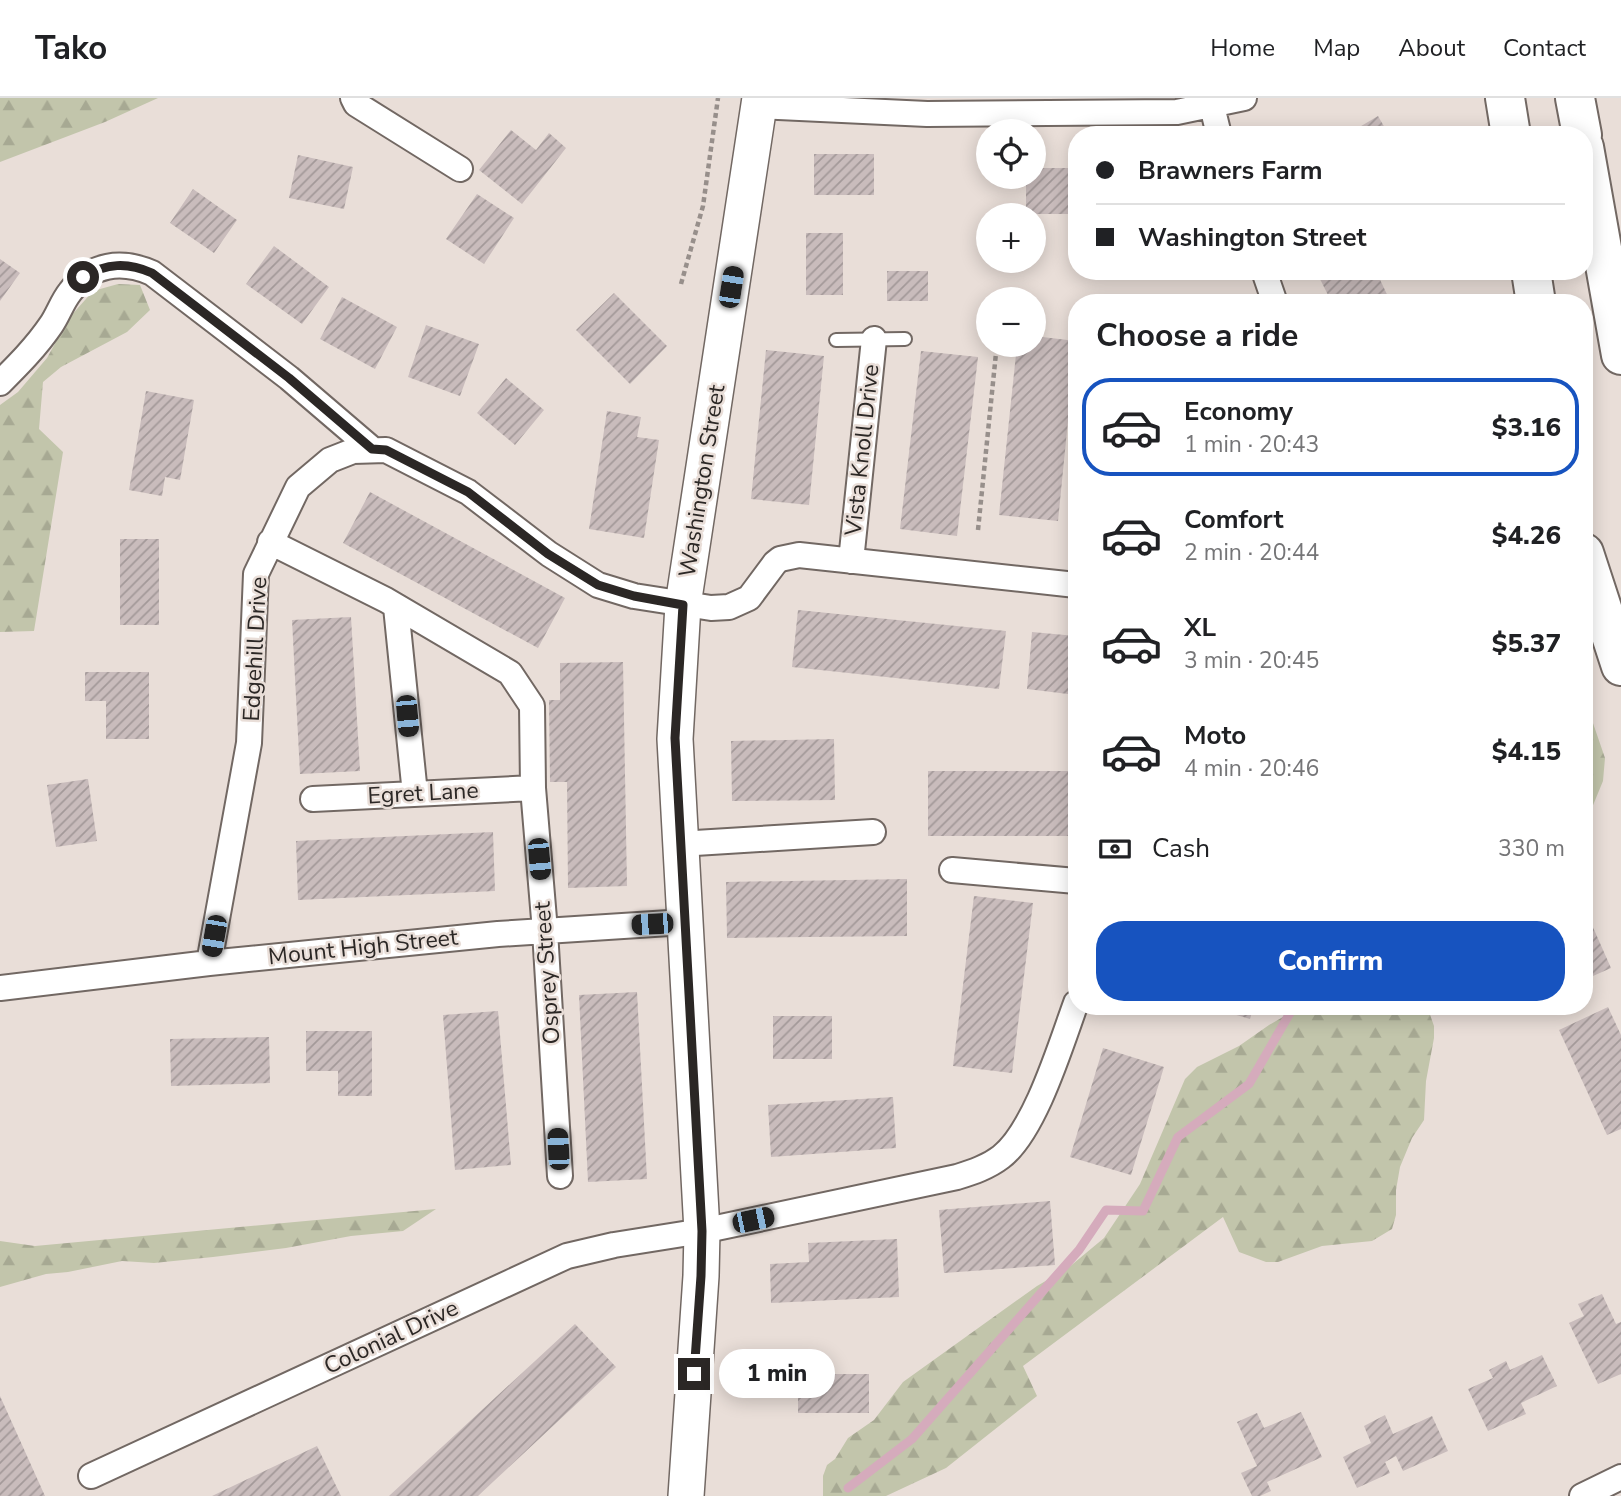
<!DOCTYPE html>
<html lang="en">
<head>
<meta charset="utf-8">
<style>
	:root { --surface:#fff; --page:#f2f2f2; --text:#202124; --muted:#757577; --line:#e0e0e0; --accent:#1753bf }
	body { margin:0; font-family:"Nunito Sans",sans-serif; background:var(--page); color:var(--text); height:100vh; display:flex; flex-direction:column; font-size:26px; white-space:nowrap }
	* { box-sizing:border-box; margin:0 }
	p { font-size:23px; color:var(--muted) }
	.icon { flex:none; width:38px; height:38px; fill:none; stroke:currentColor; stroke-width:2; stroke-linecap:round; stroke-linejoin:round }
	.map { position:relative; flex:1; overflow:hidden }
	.panel { position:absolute; left:1068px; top:196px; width:525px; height:721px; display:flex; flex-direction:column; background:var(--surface); border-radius:28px; box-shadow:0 4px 18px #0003 }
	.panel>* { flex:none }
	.guide { position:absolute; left:1068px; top:28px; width:525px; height:154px; border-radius:28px; box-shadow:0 4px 18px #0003; display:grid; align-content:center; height:154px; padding:0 28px; background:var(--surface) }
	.buttons { position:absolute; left:976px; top:21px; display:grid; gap:14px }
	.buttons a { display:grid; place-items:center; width:70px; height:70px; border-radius:50%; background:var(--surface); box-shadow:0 4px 18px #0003; font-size:35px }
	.end { position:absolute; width:32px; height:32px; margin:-16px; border:9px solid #2b2725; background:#fff; box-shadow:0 0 0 4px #fff }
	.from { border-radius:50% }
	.bubble { position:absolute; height:49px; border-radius:24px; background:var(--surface); box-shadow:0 4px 18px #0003; font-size:23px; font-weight:800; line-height:49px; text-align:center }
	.car { position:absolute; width:21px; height:42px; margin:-21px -10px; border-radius:9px; box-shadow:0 0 5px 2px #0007; background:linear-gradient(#222 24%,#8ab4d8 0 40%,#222 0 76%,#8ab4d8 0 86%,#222 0) }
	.guide b { display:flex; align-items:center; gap:24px; height:66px; font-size:26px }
	.guide b+b { border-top:2px solid var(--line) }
	.guide i { width:18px; height:18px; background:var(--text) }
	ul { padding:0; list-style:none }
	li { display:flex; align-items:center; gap:21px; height:98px; margin:0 14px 10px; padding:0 14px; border:4px solid transparent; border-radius:28px }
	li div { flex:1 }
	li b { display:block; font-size:26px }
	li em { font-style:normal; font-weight:800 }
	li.current { border-color:var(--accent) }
	li>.icon { width:63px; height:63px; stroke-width:1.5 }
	h2 { padding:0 28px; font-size:32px; line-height:84px }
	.pay { display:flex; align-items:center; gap:18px; height:77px; padding:0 28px; font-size:26px }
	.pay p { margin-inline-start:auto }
	.button { display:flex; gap:14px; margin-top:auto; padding:14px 28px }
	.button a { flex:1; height:80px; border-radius:28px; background:var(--accent); color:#fff; font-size:28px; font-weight:800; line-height:80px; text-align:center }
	header { display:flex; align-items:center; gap:42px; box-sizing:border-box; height:98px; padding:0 35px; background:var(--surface); border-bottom:2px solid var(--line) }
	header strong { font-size:33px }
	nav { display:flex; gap:38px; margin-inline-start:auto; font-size:24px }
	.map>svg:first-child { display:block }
	.forest { fill:url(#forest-firs) }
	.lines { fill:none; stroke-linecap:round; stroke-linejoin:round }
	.stream { stroke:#d5abbc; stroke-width:9 }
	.building { fill:url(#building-hatch) }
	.lane-casing { stroke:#726863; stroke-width:16 }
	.street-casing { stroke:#726863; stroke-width:28 }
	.secondary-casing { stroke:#726863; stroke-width:38 }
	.highway-casing { stroke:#726863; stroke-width:42 }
	.path { stroke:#978f8b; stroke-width:4.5; stroke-dasharray:5 3.5; stroke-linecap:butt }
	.lane { stroke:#fff; stroke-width:12 }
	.street { stroke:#fff; stroke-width:24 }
	.secondary { stroke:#fff; stroke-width:35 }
	.highway { stroke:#fff; stroke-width:38 }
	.route { stroke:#2b2725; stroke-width:9 }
	.labels { text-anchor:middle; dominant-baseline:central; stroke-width:5; stroke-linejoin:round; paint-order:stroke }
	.street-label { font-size:23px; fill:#2b2725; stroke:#e9ded8 }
</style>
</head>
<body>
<header>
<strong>Tako</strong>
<nav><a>Home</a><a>Map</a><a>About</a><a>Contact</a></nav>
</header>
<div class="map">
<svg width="1621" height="1398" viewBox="0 0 1621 1398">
	<defs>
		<pattern id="forest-firs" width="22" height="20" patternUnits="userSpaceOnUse" patternTransform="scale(1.75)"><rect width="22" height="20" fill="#c2c5ab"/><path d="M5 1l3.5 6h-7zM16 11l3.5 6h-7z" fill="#a7a993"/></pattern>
		<pattern id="building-hatch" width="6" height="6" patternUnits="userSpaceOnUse" patternTransform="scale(1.75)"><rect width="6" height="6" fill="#c9bcbc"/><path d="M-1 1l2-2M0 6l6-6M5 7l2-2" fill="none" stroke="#a39999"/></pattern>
	</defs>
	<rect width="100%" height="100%" fill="#e9ded8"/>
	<path class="forest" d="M0 0H158L105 24 0 64Z
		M118 186 140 187 150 212 127 234 61 269 43 284 39 331 63 354 34 533 0 534V307L18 294 47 260 69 220 93 193Z
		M1584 599 1605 660 1603 683 1589 717 1584 721Z
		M1302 908H1427L1434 928V940L1426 983 1424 1022 1412 1040 1400 1069 1396 1092V1117L1392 1131 1372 1143 1322 1148 1278 1164H1266L1239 1154 1223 1119 1023 1268 1037 1298 946 1370 886 1398H823V1378L827 1367 835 1361 848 1340 874 1322 903 1284 1037 1188 1068 1170 1104 1140 1140 1086 1185 981 1197 969 1239 948 1269 927Z
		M436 1111 403 1133 351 1138 286 1150 213 1159 154 1165 122 1163 68 1174 46 1176 0 1189V1143L35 1148Z"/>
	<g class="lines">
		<path class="stream" d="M848 1390 912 1341 1079 1152 1106 1112 1143 1113 1178 1039 1249 986 1294 908"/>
	</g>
	<path class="building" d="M1378 18 1389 37H1346Z
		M511 32 536 52 549 35 566 50 522 106 479 72Z
		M814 56H874V97H814Z
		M298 57 353 69 344 111 289 100Z
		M1034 70H1076V116H1026V79H1034Z
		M193 91 237 122 214 155 170 125Z
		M477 96 514 120 484 166 446 141Z
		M806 135H843V197H806Z
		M274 148 329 189 302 226 246 186Z
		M0 161 20 175 0 203Z
		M887 173H928V203H887Z
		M1316 173H1376L1391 205H1332Z
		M614 195 667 248 630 286 576 232Z
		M342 199 397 229 375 271 320 241Z
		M426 227 479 246 460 298 408 279Z
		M1034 238 1076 243 1058 423 999 417 1017 247H1034Z
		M766 252 824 258 809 407 751 401Z
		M921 253 978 259 957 438 900 431Z
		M506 280 544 312 515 347 477 315Z
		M146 293 194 302 180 382 165 379 162 398 129 392Z
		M607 313 641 319 637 339 659 342 644 440 589 431Z
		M370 394 565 500 538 550 343 445Z
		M120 441H159V527H120Z
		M798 512 1006 533 999 591 792 569Z
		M351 519 360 673 300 676 292 522Z
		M1032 534 1076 538V597L1027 591Z
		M623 564 627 788 568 790 567 684H550L549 602H560V565Z
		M85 574H149V641H106V603H85Z
		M834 641 835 702 732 703 731 643Z
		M928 673H1076V738H928Z
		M88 681 97 743 56 749 47 687Z
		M493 734 495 793 298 802 296 743Z
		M907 781V838L727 840 726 784Z
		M974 798 1033 805 1012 975 953 968Z
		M1584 809 1611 870 1584 882Z
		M637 894 647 1081 588 1084 579 897Z
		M1206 908H1254L1250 921Z
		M1608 909 1621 937V1031L1607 1037 1559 932Z
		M498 913 511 1067 455 1072 443 917Z
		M773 918H832V961H773Z
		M306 933H372V998H338V973H306Z
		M269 939 270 985 171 988 170 941Z
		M1103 950 1164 969 1131 1077 1070 1059Z
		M893 999 896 1050 771 1059 768 1007Z
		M1050 1103 1055 1167 944 1175 939 1112Z
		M897 1141 899 1199 771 1205 770 1166 809 1164 808 1145Z
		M1602 1196 1616 1226 1621 1224V1276L1598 1286 1569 1225 1584 1218 1578 1206Z
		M575 1226 616 1269 478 1398H389Z
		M1542 1257 1557 1288 1521 1305 1526 1316 1488 1333 1468 1291 1493 1280 1489 1272 1506 1263 1510 1272Z
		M798 1276H869V1315H798Z
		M0 1298 45 1398H0Z
		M1301 1314 1322 1359 1267 1384 1271 1393 1260 1398H1252L1241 1375 1257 1368 1237 1324 1257 1315 1264 1330Z
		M1385 1317 1393 1336 1432 1318 1448 1353 1403 1373 1396 1358 1385 1364 1390 1375 1357 1390 1343 1359 1371 1345 1364 1328Z
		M317 1348 341 1398H212Z"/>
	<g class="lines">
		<defs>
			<path id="lane" d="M836 242 905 241"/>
			<path id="street" d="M353 0 356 6 460 71
				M759 8 927 16 1177 14 1244 0
				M1212 8 1219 37
				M1264 173 1275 205
				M0 285C18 267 36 249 51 227 58 217 62 204 70 194 91 165 122 162 152 175L289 280 372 351
				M270 444 386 502 510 575 532 608 533 690 545 833 560 1078
				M851 463 874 241
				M396 509 415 696
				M313 701 533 690
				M679 746 873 734
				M952 772 1076 783
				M209 865 249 645 256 476 298 389 330 362 353 353 386 352 468 394 549 456 598 487 634 498 711 510 729 509 749 500 775 465 780 461 799 457 1076 487
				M0 890 209 865 498 836 685 824
				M91 1378 567 1158 614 1147 702 1133 957 1079C973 1074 988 1069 1001 1059 1035 1033 1061 946 1076 905
				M1582 1398 1621 1379"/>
			<path id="secondary" d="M686 1398 701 1178 702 1133 675 641 683 507 760 0"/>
			<path id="highway" d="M1505 0 1511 37
				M1575 0 1582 37
				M1584 49 1621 257
				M1531 173 1536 205
				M1584 455 1621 568"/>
		</defs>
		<use href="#lane" class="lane-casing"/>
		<use href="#street" class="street-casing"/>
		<use href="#secondary" class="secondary-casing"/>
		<use href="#highway" class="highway-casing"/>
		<path class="path" d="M681 186 703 108 718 0
			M978 432 996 255"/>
		<use href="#lane" class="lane"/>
		<use href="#street" class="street"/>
		<use href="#secondary" class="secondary"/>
		<use href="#highway" class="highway"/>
	</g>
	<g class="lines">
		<path class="route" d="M83 179C107 165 127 164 152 175L289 280 372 351 386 352 468 394 548 456 598 487 634 498 683 507 675 640 702 1133 701 1178 694 1276"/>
	</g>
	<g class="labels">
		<g class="street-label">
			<text transform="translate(862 352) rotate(-84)">Vista Knoll Drive</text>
			<text transform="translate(702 383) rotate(-81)">Washington Street</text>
			<text transform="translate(255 551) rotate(-87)">Edgehill Drive</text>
			<text transform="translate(423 695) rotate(-3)">Egret Lane</text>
			<text transform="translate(363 849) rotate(-6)">Mount High Street</text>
			<text transform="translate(547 875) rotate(-94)">Osprey Street</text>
			<text transform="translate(391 1239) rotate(-25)">Colonial Drive</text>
		</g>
	</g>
</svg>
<div class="buttons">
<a><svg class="icon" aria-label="locate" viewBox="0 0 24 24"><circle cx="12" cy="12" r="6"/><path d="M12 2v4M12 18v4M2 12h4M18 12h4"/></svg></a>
<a>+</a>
<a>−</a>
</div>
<i class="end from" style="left:83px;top:179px"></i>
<i class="end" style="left:694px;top:1276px"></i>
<div class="bubble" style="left:719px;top:1251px;width:116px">1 min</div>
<i class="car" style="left:731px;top:189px;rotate:9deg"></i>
<i class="car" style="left:407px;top:618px;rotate:175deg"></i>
<i class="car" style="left:539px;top:761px;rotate:175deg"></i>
<i class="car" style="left:652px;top:826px;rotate:267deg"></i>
<i class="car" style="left:214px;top:838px;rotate:190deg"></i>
<i class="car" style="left:558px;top:1051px;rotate:357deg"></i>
<i class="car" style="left:753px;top:1122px;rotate:78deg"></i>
<div class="guide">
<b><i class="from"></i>Brawners Farm</b>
<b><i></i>Washington Street</b>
</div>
<section class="panel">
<h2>Choose a ride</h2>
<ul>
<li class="current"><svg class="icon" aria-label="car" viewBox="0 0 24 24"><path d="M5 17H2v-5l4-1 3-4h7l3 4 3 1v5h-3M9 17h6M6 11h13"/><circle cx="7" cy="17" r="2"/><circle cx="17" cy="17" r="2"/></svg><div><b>Economy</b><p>1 min · 20:43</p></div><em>$3.16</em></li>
<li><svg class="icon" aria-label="car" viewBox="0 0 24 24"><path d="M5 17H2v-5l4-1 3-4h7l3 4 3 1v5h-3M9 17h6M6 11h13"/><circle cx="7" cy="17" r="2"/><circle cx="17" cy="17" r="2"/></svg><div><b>Comfort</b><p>2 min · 20:44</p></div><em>$4.26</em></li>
<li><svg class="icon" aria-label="car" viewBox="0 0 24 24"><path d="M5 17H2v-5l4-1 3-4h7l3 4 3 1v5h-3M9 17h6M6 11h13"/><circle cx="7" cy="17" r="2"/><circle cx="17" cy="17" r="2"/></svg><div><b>XL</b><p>3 min · 20:45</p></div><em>$5.37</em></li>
<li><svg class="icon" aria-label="car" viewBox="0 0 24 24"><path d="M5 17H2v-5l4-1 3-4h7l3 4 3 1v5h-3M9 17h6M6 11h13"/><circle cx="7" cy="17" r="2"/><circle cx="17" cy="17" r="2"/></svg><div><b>Moto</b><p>4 min · 20:46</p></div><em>$4.15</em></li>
</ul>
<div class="pay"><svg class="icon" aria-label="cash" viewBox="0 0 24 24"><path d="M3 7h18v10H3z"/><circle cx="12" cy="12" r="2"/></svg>Cash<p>330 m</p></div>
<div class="button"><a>Confirm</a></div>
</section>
</div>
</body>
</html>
